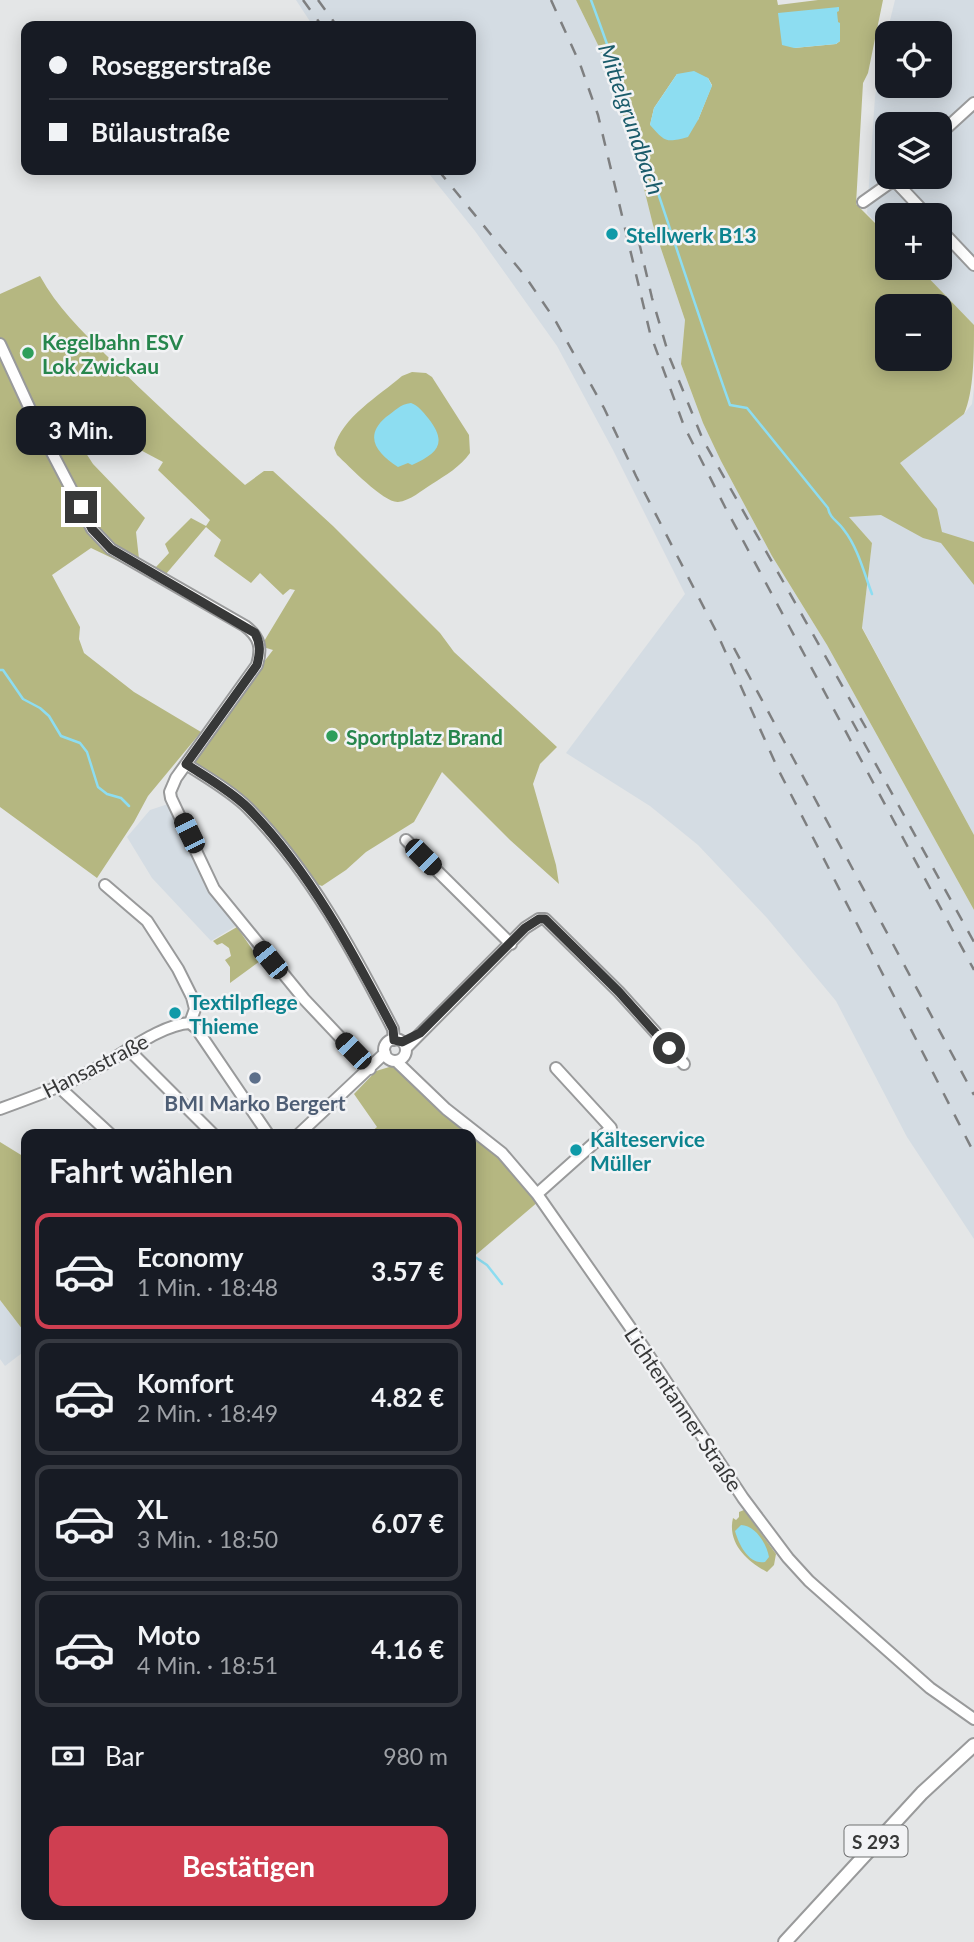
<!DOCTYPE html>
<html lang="de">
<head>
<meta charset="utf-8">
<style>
	:root { --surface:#171b24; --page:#242831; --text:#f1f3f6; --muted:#9ea1a6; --line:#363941; --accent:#cf3f51 }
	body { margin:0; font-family:Lato,sans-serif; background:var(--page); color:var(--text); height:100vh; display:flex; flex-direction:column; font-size:26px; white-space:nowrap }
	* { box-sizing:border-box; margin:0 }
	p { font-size:23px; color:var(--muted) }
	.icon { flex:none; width:38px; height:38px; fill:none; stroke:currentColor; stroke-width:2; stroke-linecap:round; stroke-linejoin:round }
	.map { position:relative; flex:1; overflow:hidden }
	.sheet { position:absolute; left:21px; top:1129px; width:455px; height:791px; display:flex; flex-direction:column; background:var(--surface); border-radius:14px; box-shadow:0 4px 18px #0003 }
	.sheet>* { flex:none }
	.top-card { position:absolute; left:21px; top:21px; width:455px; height:154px; border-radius:14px; box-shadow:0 4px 18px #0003; display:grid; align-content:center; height:154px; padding:0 28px; background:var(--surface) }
	.fabs { position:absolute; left:875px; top:21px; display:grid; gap:14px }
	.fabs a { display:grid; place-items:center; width:77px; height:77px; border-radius:14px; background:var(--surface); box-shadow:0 4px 18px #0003; font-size:35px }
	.end { position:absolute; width:32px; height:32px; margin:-16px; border:9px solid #373838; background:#fff; box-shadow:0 0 0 4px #fff }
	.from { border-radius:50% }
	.bubble { position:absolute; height:49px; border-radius:14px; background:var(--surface); box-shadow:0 4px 18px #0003; font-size:23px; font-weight:700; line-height:49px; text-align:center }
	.car { position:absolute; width:21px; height:42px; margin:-21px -10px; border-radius:9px; box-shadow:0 0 5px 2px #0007; background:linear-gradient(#222 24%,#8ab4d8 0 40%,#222 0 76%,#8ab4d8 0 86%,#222 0) }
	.top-card b { display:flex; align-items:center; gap:24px; height:66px; font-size:26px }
	.top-card b+b { border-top:2px solid var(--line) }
	.top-card i { width:18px; height:18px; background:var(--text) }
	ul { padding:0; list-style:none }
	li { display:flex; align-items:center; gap:21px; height:116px; margin:0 14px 10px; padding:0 14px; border:4px solid var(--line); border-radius:14px }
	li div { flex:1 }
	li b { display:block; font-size:26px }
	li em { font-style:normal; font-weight:700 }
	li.current { border-color:var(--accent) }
	li>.icon { width:63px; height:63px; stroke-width:1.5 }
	h2 { padding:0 28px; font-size:32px; line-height:84px }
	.pay { display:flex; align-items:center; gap:18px; height:77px; padding:0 28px; font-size:26px }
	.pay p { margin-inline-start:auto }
	.primary-button { display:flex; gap:14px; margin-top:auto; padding:14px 28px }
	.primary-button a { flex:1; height:80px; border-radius:14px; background:var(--accent); color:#fff; font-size:28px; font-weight:700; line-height:80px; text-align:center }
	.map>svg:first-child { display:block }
	.built { fill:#d4dce3; fill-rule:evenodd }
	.green { fill:#b5b781; fill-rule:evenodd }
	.water { fill:#8dddf1 }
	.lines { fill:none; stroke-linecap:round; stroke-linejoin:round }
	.stream { stroke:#8dddf1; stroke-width:2.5 }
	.minor-casing { stroke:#999a9b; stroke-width:14 }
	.major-casing { stroke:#999a9b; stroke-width:16 }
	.minor { stroke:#fff; stroke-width:10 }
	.major { stroke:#fff; stroke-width:12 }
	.rail { stroke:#7e7f80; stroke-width:2.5; stroke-dasharray:12 12; stroke-linecap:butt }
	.route { stroke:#373838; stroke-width:9 }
	.culture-dot { fill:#0f9aa8; stroke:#f2f3f5; stroke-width:2.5 }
	.leisure-dot { fill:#2e9e5b; stroke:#f2f3f5; stroke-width:2.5 }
	.service-dot { fill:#5c6f8a; stroke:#f2f3f5; stroke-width:2.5 }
	.labels { text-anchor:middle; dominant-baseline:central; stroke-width:5; stroke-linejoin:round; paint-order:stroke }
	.shield { fill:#f2f3f5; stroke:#6f7071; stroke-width:2 }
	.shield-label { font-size:19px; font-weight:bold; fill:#373838 }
	.culture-label { font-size:21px; font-weight:bold; fill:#0d838f; stroke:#f2f3f5; text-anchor:start }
	.leisure-label { font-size:21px; font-weight:bold; fill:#27864d; stroke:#f2f3f5; text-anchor:start }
	.street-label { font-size:21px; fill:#373838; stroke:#f2f3f5 }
	.service-label { font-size:21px; font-weight:bold; fill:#4e5e75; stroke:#f2f3f5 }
	.water-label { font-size:23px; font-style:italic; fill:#1b5c6b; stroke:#f2f3f5 }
</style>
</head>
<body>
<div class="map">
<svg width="974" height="1942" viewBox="0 0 974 1942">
	<rect width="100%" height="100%" fill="#e4e6e7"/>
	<path class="built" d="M296 0H576L599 47 633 144 653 225 685 320 681 364 703 423 721 461 772 556 827 645 974 910V1239L907 1137 836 1001 767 918 698 845 650 806 566 753 685 594 613 450 557 346 475 231 426 170H471V26H313Z
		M895 0H974V325L919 268H940V215H887V235L867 213 875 97 880 61ZM887 33H940V86H887ZM887 124H940V177H887Z
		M974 387V835L862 627 872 543 840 507 964 414 972 404Z
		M168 804 239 924 211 941 152 878 127 837 150 810Z
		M0 1300 26 1334V1350L5 1366 0 1359Z"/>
	<path class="green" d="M576 0H777L778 5 818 0H883L868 73 863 83 856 204 887 235V268H919L974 325C974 353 974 392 964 414L900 463 937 509 942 532 974 542V585L941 543 923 538 881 515 849 517 872 543 862 628 974 835V910L827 645 772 556 721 461 703 423 681 364 685 320 653 225 633 144 599 47ZM838 7 836 11 840 41 836 44 794 48ZM677 74 708 78 712 85 698 120 650 125 654 108ZM887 306H940V359H887Z
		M40 276C57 307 81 330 106 355 148 397 192 437 236 477L245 485 264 471H273L333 526 440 633 454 652 557 747 540 764 533 784 556 865 559 884 510 840 442 772 414 822 366 852 346 870 322 886 314 883 243 800 192 763 227 710 273 650 263 647V643L295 590 290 589 283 595 260 573 251 583 214 556 221 540 206 527 160 581 91 548 52 575 80 627 79 639 84 653 134 692 201 732 148 796 134 822 97 878 0 807V294ZM97 427 163 462 158 470 210 520 206 526 191 518 165 544 169 553 156 567 139 559 136 532 145 518 93 464 82 447Z
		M412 372 426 373 432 377 469 435 470 453C460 467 446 475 432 484 422 490 410 501 398 502 384 503 349 466 337 455L334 448C342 417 379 396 402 376Z
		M237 927 260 961 230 983V967L225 960 231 956 229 948 222 943 217 945 213 941Z
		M396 1065 500 1154 539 1201 471 1259V1134H369L377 1127 354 1094 376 1071Z
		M0 1142 26 1158V1334L0 1300Z
		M744 1510 776 1554 774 1565 767 1572C747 1561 727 1543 733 1518L736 1520 739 1517V1512Z"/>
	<path class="water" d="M839 7V11L837 12 838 22 840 23V41L836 44 794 48 782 45 778 13Z
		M694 71 708 78 712 86 698 120 688 137C666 143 665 142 650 125L654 108 677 74Z
		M411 403C419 406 423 412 428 418 448 443 438 453 412 465L408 463 398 467C377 453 363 437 386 417 395 411 400 404 411 403Z
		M741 1525C755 1525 767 1544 769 1557L765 1562C749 1565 739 1545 735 1531Z"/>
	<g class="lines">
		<path class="stream" d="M591 0C641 134 682 271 730 405L747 408 828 508C830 519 838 521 844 530 858 548 864 573 872 594
			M0 670H3L23 699 40 708 49 716 61 736 80 743 87 752 98 787 107 794 121 798 129 806
			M475 1257 487 1265 502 1284"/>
		<defs>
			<path id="minor" d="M940 134 974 103
				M863 202 894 180 927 215
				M940 229 974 265
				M0 344 35 420 92 529 111 549 245 626C260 637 262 648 257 665L176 778 170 792 171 798 214 889 304 999 370 1069
				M186 764C206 777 231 791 248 808 310 871 353 951 393 1029L394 1040
				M406 840 511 944
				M105 885 147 921 178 969 192 997 195 1009 190 1023
				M190 1023 196 1028 268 1134
				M384 1050a11 11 0 1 1 22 0a11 11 0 1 1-22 0Z
				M406 1048 525 928 539 919H545L619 992 684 1064
				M128 1049 213 1134
				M396 1061 446 1109 502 1153 537 1194 632 1330 743 1498 788 1558 809 1581 930 1688 974 1719
				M59 1087 110 1134
				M0 1109C33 1097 66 1085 97 1068 122 1055 162 1024 190 1023
				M299 1134 385 1053
				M537 1194 611 1128 556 1068"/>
			<path id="major" d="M785 1942 922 1793 974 1745"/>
		</defs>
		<use href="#minor" class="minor-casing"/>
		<use href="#major" class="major-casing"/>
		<use href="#minor" class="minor"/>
		<use href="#major" class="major"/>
		<path class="rail" d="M303 0 322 26
			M318 0 337 26
			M551 0 580 64 598 115 650 333 684 426 725 507 974 970
			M438 170 525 276 555 320 604 408 636 476 716 631 778 769 974 1153
			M639 242 652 298 669 356 703 440 866 728
			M734 648 974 1095
			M852 721 974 942"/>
	</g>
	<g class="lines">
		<path class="route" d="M81 507 92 529 111 549 255 633C261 644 260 653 257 665L186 764C206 777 231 791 248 808 310 871 352 951 393 1029L394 1040 402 1042 420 1033 525 928 539 919H545L619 992 669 1048"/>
	</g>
	<g class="culture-dot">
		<circle cx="612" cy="234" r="7"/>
		<circle cx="175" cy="1013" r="7"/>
		<circle cx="576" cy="1150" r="7"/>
	</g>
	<g class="leisure-dot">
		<circle cx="28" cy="353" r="7"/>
		<circle cx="332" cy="736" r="7"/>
	</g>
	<circle class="service-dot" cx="255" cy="1078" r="7"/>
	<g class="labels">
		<rect class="shield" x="844.5" y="1825.5" width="63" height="31" rx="5"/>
		<g class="shield-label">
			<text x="876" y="1841">S 293</text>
		</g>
		<g class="culture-label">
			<text x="626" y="234">Stellwerk B13</text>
			<text x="189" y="1001">Textilpflege<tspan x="189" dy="24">Thieme</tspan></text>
			<text x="590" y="1138">Kälteservice<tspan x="590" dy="24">Müller</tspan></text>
		</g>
		<g class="leisure-label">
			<text x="42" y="341">Kegelbahn ESV<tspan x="42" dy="24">Lok Zwickau</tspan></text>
			<text x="346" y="736">Sportplatz Brand</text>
		</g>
		<g class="street-label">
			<text transform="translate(95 1065) rotate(-27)">Hansastraße</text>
			<text transform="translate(684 1409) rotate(56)">Lichtentanner Straße</text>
		</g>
		<g class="service-label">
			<text x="255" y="1102">BMI Marko Bergert</text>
		</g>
		<g class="water-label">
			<text transform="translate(632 119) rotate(71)">Mittelgrundbach</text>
		</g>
	</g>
</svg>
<div class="fabs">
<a><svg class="icon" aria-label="locate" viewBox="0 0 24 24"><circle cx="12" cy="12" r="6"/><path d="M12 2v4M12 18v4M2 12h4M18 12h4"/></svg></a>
<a><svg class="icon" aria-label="layers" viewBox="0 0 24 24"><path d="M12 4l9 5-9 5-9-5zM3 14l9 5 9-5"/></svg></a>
<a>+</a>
<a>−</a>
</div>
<i class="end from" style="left:669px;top:1048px"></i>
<i class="end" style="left:81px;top:507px"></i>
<div class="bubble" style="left:16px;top:406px;width:130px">3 Min.</div>
<i class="car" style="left:189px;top:833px;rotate:334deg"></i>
<i class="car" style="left:423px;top:857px;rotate:135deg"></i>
<i class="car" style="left:270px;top:960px;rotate:321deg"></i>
<i class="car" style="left:353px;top:1051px;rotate:316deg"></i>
<div class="top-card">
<b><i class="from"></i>Roseggerstraße</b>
<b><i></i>Bülaustraße</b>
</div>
<section class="sheet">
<h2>Fahrt wählen</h2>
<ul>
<li class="current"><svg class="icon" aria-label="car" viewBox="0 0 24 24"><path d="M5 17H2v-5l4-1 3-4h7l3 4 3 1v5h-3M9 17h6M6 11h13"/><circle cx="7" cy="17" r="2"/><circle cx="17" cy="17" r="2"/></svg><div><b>Economy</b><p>1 Min. · 18:48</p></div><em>3.57 €</em></li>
<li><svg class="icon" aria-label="car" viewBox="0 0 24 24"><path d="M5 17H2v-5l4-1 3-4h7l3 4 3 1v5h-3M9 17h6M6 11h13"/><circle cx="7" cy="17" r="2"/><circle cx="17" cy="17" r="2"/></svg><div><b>Komfort</b><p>2 Min. · 18:49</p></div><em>4.82 €</em></li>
<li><svg class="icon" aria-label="car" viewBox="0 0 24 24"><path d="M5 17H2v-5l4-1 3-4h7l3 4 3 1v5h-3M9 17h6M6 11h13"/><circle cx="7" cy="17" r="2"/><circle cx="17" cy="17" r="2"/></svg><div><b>XL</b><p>3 Min. · 18:50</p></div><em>6.07 €</em></li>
<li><svg class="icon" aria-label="car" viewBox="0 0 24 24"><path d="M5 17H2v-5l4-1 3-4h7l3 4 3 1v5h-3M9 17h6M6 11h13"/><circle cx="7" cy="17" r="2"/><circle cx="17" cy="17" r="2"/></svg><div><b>Moto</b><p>4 Min. · 18:51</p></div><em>4.16 €</em></li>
</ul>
<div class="pay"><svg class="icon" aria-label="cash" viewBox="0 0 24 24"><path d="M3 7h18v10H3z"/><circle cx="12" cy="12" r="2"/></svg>Bar<p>980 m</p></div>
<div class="primary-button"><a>Bestätigen</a></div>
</section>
</div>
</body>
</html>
